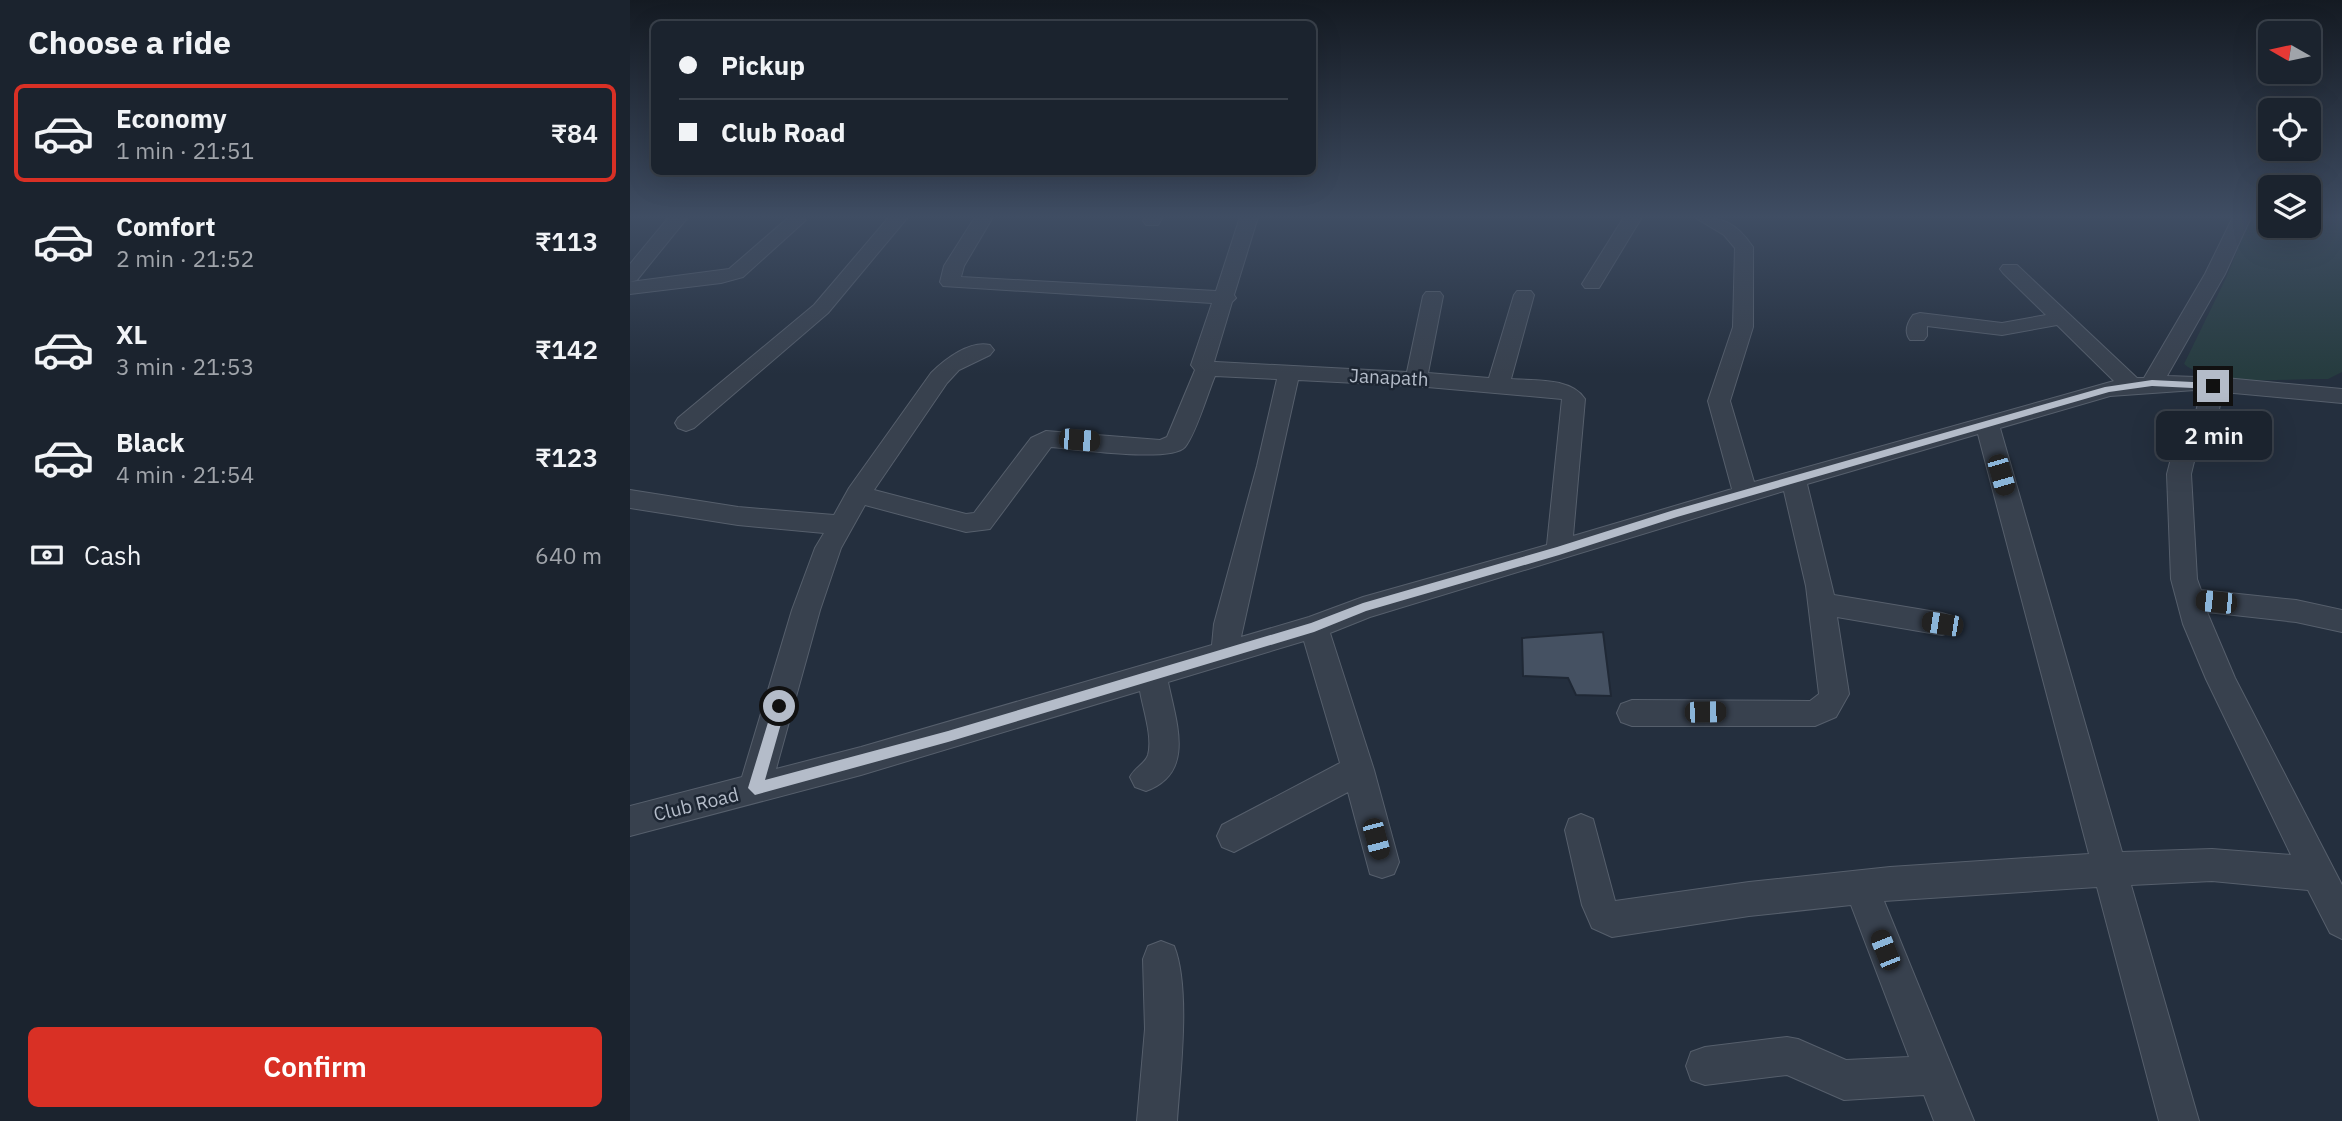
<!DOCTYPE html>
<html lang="en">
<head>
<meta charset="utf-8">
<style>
	:root { --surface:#1b232e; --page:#242b36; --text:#f1f3f6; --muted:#a0a4aa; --line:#39404a; --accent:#d93025 }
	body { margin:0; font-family:"IBM Plex Sans",sans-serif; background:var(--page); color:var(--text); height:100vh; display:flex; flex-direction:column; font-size:26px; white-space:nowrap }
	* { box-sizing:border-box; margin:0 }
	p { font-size:23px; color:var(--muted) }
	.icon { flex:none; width:38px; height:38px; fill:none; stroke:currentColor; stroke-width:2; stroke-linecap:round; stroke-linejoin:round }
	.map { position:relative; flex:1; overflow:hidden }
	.side { display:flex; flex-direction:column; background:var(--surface); width:630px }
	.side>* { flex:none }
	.top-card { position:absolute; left:21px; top:21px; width:665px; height:154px; border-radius:10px; box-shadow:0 7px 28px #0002,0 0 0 2px var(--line); display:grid; align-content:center; height:154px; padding:0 28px; background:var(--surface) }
	.needle { width:46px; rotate:279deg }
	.buttons { position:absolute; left:1628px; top:21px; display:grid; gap:14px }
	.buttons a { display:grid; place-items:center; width:63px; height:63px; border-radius:10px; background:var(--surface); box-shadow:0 7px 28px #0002,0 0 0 2px var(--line); font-size:35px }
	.end { position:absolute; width:32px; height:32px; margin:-16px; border:9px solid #b4bcc9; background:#111; box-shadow:0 0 0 4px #111 }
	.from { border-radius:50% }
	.bubble { position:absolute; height:49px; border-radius:10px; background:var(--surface); box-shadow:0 7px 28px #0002,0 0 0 2px var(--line); font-size:23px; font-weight:600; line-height:49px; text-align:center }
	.car { position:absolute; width:21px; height:42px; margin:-21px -10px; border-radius:9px; box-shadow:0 0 5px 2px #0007; background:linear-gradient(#222 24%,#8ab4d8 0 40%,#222 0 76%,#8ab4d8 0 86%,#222 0) }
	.top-card b { display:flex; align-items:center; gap:24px; height:66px; font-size:26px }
	.top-card b+b { border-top:2px solid var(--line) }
	.top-card i { width:18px; height:18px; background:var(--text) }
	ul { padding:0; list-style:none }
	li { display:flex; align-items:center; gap:21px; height:98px; margin:0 14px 10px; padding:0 14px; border:4px solid transparent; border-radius:10px }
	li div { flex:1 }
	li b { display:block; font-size:26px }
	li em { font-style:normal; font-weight:600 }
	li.current { border-color:var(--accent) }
	li>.icon { width:63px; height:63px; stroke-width:1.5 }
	h2 { padding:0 28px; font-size:32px; line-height:84px }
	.pay { display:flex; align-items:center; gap:18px; height:77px; padding:0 28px; font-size:26px }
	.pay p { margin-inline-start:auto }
	.action { display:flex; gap:14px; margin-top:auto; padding:14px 28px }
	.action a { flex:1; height:80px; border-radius:10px; background:var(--accent); color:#fff; font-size:28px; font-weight:600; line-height:80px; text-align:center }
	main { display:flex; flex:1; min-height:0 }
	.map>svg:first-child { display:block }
	.green { fill:#263c3f }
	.building { fill:#455162; stroke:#1f2835; stroke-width:2 }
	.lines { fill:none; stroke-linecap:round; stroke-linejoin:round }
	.minor-casing { stroke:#565f6c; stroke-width:2 }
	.minor { fill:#38414e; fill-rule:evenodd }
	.route { fill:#b4bcc9 }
	.labels { text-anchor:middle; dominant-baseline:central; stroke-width:5; stroke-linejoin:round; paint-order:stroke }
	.street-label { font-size:19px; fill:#b4bcc9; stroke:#1d2633 }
</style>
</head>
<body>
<main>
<section class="side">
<h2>Choose a ride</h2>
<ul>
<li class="current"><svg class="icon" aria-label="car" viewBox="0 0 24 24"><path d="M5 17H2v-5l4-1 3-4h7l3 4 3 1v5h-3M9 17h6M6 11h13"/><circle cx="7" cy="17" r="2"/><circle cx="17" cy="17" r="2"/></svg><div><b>Economy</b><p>1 min · 21:51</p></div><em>₹84</em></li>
<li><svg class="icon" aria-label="car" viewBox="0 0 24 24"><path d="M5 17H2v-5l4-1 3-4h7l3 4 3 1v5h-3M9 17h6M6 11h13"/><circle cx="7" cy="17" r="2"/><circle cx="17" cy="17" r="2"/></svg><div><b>Comfort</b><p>2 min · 21:52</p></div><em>₹113</em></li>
<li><svg class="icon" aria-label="car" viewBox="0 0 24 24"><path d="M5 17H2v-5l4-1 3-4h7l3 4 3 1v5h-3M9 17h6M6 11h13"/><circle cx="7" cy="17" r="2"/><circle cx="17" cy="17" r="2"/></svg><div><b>XL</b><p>3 min · 21:53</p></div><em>₹142</em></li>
<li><svg class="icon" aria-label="car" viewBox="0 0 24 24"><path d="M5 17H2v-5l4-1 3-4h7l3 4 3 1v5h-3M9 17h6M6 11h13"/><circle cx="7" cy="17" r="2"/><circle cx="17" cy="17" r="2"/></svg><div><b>Black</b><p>4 min · 21:54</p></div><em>₹123</em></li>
</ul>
<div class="pay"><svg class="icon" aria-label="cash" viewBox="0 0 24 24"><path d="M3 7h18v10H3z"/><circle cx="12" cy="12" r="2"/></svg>Cash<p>640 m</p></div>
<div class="action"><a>Confirm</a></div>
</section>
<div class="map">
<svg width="1712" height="1121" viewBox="0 0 1712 1121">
	<rect width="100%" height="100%" fill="#242f3e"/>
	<path class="green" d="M1621 217H1640V226H1678V217H1712V372L1698 379C1661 378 1582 388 1554 364L1596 278Z"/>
	<path class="building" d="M973 632 981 696 946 695 938 678 893 676 892 638Z"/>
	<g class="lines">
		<defs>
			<path id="minor" d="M39 217H58L7 280 0 282V264Z
				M159 217H174L176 220 113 277 91 283 0 294V282L99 269Z
				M259 217H278L198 313 64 428 56 431 48 428 45 423 48 418 184 305Z
				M345 217H363L334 266 331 277 586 291 610 217H628L604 295 606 298 602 302 584 362H586L777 372 793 296 796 292H810L813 296 798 373 859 378 884 295 887 291H901L904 295 881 379C904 381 941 377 955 399L943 536 1102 489 1078 401 1103 327 1105 248 1094 235 1064 217C1094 217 1106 223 1123 247V327L1100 401 1124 482 1484 381 1427 325 1372 335 1297 326V336L1294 340H1280C1274 332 1277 323 1283 315L1290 313 1372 323 1416 315 1373 273 1370 269 1373 265H1387L1507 378H1514L1575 274 1603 217H1621L1595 274 1537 376 1595 378 1712 389V403L1593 392 1586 422 1568 445 1561 474 1567 579 1571 590 1666 600 1712 610V632L1666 622 1577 612 1605 678 1712 885V939L1700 933 1678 890 1582 881 1501 885 1569 1121H1529L1467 887 1254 901 1344 1121H1304L1294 1095 1214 1100 1157 1075 1075 1085 1061 1080 1056 1066 1061 1052 1075 1047 1157 1037 1168 1039 1216 1060 1279 1057 1221 905 1119 916 982 937 962 928 952 905 935 830 939 819 951 814 963 819 985 901 1119 882 1260 867 1459 854 1348 434 1177 484 1204 595 1312 613 1322 616 1326 624 1322 632 1312 635 1207 617 1219 694 1206 717 1185 726H1002L991 722 987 713 991 704 1002 700 1180 701 1189 694 1176 586 1154 491 740 617 700 633 744 770 769 862 764 874 752 878 740 874 718 792 604 852 592 847 587 836 592 825 710 763 674 641 538 682C546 722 566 773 516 791L505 787 500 777C505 767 515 764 518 755 523 737 513 709 510 691L231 775 0 836V806L112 777 162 610 185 548 194 533 108 525 0 508V490L108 507 204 515 219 488 301 373C315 359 340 340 360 345L364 350 360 355 329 370 317 383 244 490 336 514 344 513 401 438 416 431 530 440 537 437 565 370 561 365 582 303 313 286 310 282 314 266ZM585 376 647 379 627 466 584 624 582 645 231 747 146 769 190 610 211 548 235 505 336 532 360 529 421 447C445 449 541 463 555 447 566 434 578 392 585 376ZM668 380 786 386 932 399 917 545 733 597 679 617 611 637ZM1565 390 1571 391 1564 420 1545 443 1537 474 1541 579 1553 624 1576 679 1661 855 1582 849 1492 852 1370 428 1480 396Z
				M515 217H533L528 225H516L513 221Z
				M994 217H1012L969 288H955L952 284Z
				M531 941 544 946C561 988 550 1075 547 1121H507L515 1029 513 959 518 946Z"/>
		</defs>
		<use href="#minor" class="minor-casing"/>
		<use href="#minor" class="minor"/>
	</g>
	<linearGradient id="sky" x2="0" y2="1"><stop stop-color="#141a22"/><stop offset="0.58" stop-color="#3f4d63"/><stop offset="1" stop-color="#3f4d63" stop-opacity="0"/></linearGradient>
	<rect width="1712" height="374" fill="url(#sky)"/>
	<path class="route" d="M1522 380 1583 383 1588 386 1583 389 1522 386 1479 392 1047 517 929 555 736 611 684 632 318 742 125 795 118 788 143 706 149 701 156 706 135 780 318 731 681 623 733 603 927 547 1044 510 1475 387Z"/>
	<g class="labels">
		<g class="street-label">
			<text transform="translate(759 377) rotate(3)">Janapath</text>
			<text transform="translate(66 804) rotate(-14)">Club Road</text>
		</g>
	</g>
</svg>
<div class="buttons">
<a><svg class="needle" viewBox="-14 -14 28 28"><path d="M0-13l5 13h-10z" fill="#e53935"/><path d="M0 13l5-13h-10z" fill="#a0a4aa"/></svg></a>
<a><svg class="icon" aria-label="locate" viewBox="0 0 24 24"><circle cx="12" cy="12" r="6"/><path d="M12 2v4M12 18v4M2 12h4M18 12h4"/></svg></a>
<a><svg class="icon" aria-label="layers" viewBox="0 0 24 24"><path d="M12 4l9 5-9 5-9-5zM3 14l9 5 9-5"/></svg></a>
</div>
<i class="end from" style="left:149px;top:706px"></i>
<i class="end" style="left:1583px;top:386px"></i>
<div class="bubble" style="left:1526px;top:411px;width:116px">2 min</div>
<i class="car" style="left:449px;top:440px;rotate:95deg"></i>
<i class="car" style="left:1371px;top:475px;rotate:164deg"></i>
<i class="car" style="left:1586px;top:602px;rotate:276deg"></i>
<i class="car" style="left:1312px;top:624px;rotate:279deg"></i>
<i class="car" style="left:1075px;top:712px;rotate:89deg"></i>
<i class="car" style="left:746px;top:839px;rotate:165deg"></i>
<i class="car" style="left:1255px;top:950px;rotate:338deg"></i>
<div class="top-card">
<b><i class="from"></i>Pickup</b>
<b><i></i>Club Road</b>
</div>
</div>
</main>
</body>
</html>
